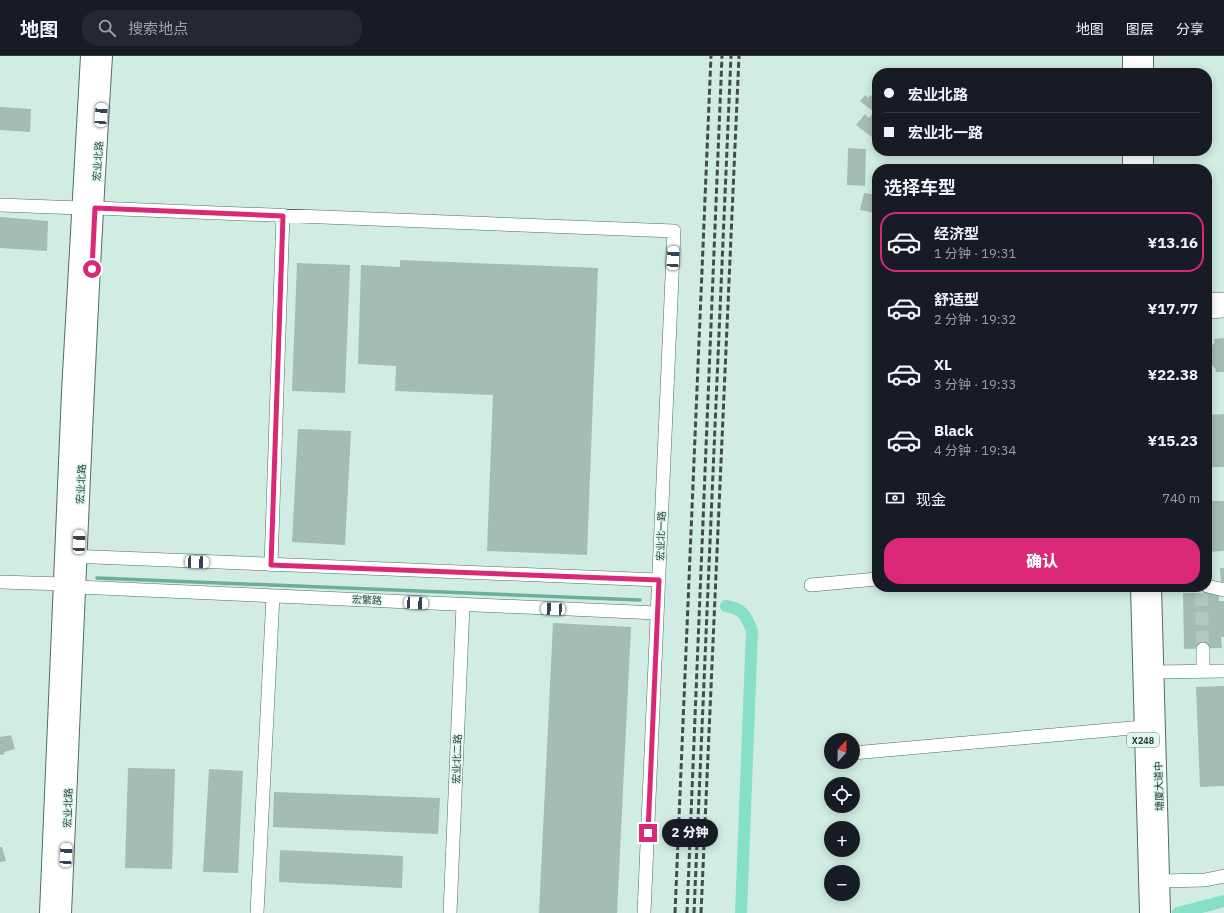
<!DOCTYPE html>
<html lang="zh">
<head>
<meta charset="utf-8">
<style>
	:root { --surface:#171b24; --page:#242831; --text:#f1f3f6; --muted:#9ea1a6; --line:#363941; --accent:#db2777 }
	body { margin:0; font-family:"IBM Plex Sans","Noto Sans SC",sans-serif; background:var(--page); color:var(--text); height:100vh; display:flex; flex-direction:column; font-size:15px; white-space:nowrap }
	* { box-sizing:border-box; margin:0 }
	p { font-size:13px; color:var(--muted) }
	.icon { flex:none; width:22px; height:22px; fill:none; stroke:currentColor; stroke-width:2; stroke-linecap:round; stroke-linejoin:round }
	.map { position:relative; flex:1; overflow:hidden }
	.drawer { position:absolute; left:872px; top:108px; width:340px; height:428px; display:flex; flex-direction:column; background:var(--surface); border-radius:16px; box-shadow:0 2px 10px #0003 }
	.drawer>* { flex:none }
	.banner { position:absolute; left:872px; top:12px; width:340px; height:88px; border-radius:16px; box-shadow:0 2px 10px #0003; display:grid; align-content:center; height:88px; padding:0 12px; background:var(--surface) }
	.needle { width:26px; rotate:22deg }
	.controls { position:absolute; left:824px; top:677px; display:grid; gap:8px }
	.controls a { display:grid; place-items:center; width:36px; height:36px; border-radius:50%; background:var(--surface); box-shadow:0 2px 10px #0003; font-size:20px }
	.end { position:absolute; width:18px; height:18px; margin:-9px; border:5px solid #db2777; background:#fff; box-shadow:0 0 0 2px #fff }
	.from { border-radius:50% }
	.bubble { position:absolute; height:28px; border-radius:14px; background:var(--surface); box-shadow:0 2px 10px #0003; font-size:13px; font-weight:800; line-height:28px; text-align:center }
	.car { position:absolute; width:12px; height:24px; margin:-12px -6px; border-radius:5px; box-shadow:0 0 3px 1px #0007; background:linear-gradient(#fff 24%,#345 0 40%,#fff 0 76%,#345 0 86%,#fff 0) }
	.banner b { display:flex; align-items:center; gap:14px; height:38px; font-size:15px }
	.banner b+b { border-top:1px solid var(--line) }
	.banner i { width:10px; height:10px; background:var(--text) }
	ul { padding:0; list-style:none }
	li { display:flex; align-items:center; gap:12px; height:60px; margin:0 8px 6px; padding:0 4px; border:2px solid transparent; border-radius:16px }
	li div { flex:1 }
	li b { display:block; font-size:15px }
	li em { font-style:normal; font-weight:800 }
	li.active { border-color:var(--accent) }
	li>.icon { width:36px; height:36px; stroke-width:1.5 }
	h2 { padding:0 12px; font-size:18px; line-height:48px }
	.pay { display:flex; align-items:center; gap:10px; height:44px; padding:0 12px; font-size:15px }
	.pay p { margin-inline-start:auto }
	.action { display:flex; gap:8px; margin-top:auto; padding:8px 12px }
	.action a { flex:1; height:46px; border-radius:16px; background:var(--accent); color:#fff; font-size:16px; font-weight:800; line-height:46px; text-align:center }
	header { display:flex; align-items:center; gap:24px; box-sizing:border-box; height:56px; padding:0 20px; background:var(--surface); border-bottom:1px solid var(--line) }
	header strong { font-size:19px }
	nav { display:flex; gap:22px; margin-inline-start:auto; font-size:14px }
	.search { width:280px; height:36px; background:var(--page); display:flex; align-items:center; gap:10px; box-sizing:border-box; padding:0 14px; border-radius:16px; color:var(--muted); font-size:15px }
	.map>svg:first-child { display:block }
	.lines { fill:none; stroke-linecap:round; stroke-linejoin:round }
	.stream { stroke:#6cae9b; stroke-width:3.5 }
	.canal { stroke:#86dfc6; stroke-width:12 }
	.building { fill:#a3bdb5 }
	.minor-tunnel { stroke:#b0c8c0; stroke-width:13; stroke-dasharray:13 6; stroke-linecap:butt }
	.minor-casing { stroke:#536c64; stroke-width:14 }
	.major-casing { stroke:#536c64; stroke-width:18 }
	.minor { stroke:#fff; stroke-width:13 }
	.major { stroke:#fff; stroke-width:16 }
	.rail { stroke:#404d49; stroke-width:3; stroke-dasharray:6 3; stroke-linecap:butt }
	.route { stroke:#db2777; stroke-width:5 }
	.labels { text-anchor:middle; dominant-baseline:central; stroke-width:3; stroke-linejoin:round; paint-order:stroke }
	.shield { fill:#ddf9f0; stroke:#63736e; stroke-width:1 }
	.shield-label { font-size:9px; font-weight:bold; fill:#2f3a36 }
	.street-label { font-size:10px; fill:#2f3a36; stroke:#ddf9f0 }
</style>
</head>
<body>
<header>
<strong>地图</strong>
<div class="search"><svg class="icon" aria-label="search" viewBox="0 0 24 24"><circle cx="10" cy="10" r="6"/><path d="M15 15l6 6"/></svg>搜索地点</div>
<nav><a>地图</a><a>图层</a><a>分享</a></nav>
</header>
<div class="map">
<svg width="1224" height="857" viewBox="0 0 1224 857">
	<rect width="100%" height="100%" fill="#d0ece3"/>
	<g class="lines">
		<path class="stream" d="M97 522 640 544"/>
		<path class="canal" d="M726 550C743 553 746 559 752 575L741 857
			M1178 857 1224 845"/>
	</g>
	<path class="building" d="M865 39 868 42 870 39 877 44V85L856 69 865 58 869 62 874 56 860 45Z
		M0 51 31 53 30 76 0 74Z
		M848 92 866 93 865 130 847 129Z
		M864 137 877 139V157L860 154Z
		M0 161 48 165 47 195 0 192Z
		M400 204 598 212 587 499 487 495 493 339 395 335 396 310 358 308 361 209 400 211Z
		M297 207 350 209 345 337 292 335Z
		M1224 282V316H1216L1215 312 1209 306 1207 298 1211 290 1215 287 1214 283Z
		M1224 358V411H1207V359Z
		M298 373 351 375 345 489 292 486Z
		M1207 445H1224V495L1207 496Z
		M1220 512H1224V526H1221Z
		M1183 537H1219V545H1224V581H1221L1222 592 1184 593Z
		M553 567 631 571 617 857H539Z
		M1224 630V730L1200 731 1196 631Z
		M11 679 15 693 4 696 5 698 0 699V681Z
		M128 712 175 713 172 813 125 812Z
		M209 713 243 715 238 817 203 816Z
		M274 736 440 742 438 778 273 771Z
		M0 791H2L6 805 0 806Z
		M280 794 403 800 402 832 279 826Z"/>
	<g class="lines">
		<path class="minor-tunnel" d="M1201 537 1203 593"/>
		<defs>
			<path id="minor" d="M0 149 80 152
				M95 152 674 175 644 857
				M1207 244 1224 243
				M1207 256 1224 255
				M69 500 659 524
				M271 509 283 159
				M0 526 63 528 77 531 657 557
				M811 529 877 523
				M1207 530 1224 534
				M1203 593V615
				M1155 616 1224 615
				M853 697 1143 671
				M1161 825 1205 824 1224 820
				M257 857 273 540
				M450 857 463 549"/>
			<path id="major" d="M1131 0V17
				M1145 17V0
				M1131 95V113
				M1145 113V95
				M1139 531 1148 857
				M1153 531 1162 857
				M48 857 70 336 89 0
				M63 857C76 571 86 285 104 0"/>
		</defs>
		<use href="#minor" class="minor-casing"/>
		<use href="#major" class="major-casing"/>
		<use href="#minor" class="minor"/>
		<use href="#major" class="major"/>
		<path class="rail" d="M675 857 711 0
			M687 857 722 0
			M694 857 731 0
			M701 857 739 0"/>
	</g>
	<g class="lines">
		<path class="route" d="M92 213 95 152 283 160 271 509 659 524 648 777"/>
	</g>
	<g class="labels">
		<rect class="shield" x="1127" y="677" width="32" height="14" rx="3"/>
		<g class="shield-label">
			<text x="1143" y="684">X248</text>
		</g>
		<g class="street-label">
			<text transform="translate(98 105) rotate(-86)">宏业北路</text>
			<text transform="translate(81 428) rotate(-87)">宏业北路</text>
			<text transform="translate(661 480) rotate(-88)">宏业北一路</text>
			<text transform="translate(367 544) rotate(3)">宏繁路</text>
			<text transform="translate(457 703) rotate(-88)">宏业北二路</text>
			<text transform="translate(1159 730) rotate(-92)">塘厦大道中</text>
			<text transform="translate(68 752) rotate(-88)">宏业北路</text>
		</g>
	</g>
</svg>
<div class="controls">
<a><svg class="needle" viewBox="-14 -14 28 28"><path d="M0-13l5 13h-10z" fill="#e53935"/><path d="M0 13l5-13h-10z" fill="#9ea1a6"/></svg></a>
<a><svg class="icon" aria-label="locate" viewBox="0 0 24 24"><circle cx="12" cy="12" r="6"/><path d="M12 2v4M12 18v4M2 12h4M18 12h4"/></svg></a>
<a>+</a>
<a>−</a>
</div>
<i class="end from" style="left:92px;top:213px"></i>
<i class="end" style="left:648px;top:777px"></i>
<div class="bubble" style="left:662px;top:763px;width:56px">2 分钟</div>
<i class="car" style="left:101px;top:59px;rotate:4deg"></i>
<i class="car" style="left:673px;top:202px;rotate:3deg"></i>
<i class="car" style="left:79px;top:486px;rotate:2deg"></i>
<i class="car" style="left:197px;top:506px;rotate:92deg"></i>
<i class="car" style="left:416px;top:547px;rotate:93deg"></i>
<i class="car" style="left:553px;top:553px;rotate:273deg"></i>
<i class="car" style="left:66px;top:799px;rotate:3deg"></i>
<div class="banner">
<b><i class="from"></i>宏业北路</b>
<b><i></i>宏业北一路</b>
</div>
<section class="drawer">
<h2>选择车型</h2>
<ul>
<li class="active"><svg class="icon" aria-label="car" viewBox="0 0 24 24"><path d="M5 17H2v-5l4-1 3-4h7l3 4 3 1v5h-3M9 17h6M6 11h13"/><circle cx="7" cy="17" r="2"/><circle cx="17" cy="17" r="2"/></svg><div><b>经济型</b><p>1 分钟 · 19:31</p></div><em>¥13.16</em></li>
<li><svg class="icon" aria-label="car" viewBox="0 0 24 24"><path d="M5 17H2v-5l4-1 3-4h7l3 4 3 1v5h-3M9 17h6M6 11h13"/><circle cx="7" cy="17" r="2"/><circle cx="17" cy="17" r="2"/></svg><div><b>舒适型</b><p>2 分钟 · 19:32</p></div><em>¥17.77</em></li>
<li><svg class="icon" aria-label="car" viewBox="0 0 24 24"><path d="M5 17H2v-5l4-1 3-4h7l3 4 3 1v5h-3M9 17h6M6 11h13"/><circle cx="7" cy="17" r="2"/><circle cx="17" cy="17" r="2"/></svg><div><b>XL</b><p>3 分钟 · 19:33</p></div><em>¥22.38</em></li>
<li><svg class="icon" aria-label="car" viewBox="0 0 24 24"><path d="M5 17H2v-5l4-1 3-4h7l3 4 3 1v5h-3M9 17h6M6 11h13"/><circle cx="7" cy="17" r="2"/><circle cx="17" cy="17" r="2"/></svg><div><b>Black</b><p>4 分钟 · 19:34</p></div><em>¥15.23</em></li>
</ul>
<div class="pay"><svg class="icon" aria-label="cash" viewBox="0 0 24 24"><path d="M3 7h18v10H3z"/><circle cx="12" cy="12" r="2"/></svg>现金<p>740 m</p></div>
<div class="action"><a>确认</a></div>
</section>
</div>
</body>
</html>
